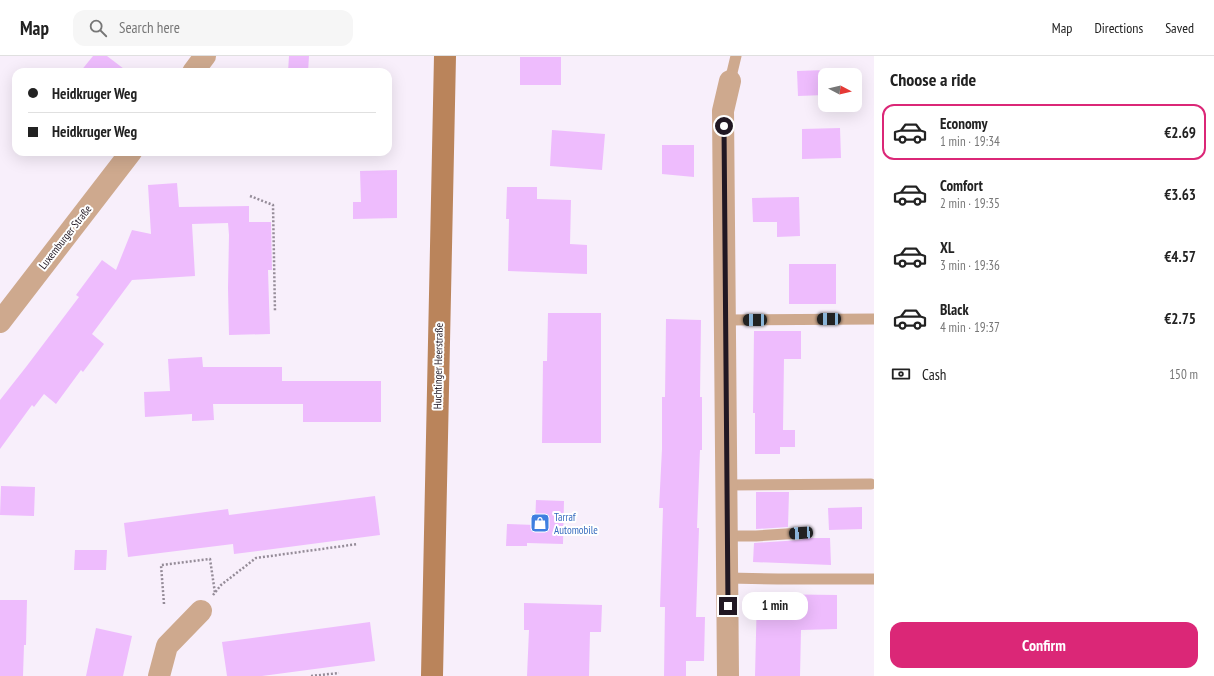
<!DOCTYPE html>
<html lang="en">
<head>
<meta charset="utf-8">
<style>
	:root { --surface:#fff; --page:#f6f6f6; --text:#222; --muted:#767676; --line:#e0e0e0; --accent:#db2777 }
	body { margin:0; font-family:"PT Sans Narrow",sans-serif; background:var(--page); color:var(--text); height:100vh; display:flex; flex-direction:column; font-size:15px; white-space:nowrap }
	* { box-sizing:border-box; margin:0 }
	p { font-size:13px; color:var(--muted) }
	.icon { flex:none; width:22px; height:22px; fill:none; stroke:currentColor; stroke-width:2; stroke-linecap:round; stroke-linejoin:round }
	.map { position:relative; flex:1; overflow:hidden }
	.drawer { display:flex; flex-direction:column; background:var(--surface); width:340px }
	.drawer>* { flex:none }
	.top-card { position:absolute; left:12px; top:12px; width:380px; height:88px; border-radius:12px; box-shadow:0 4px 16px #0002; display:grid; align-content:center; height:88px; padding:0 16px; background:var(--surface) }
	.needle { width:26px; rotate:97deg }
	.fabs { position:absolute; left:818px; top:12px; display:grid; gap:8px }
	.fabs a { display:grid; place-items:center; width:44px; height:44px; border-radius:8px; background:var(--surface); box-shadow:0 4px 16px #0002; font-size:20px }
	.end { position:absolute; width:18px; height:18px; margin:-9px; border:5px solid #211823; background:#fff; box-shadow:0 0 0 2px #fff }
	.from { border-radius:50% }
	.bubble { position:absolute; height:28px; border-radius:12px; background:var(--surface); box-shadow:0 4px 16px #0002; font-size:13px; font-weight:700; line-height:28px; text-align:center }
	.car { position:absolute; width:12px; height:24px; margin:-12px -6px; border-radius:5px; box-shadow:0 0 3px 1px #0007; background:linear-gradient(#222 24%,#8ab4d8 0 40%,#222 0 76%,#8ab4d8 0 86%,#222 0) }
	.top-card b { display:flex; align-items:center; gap:14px; height:38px; font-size:15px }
	.top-card b+b { border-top:1px solid var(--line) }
	.top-card i { width:10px; height:10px; background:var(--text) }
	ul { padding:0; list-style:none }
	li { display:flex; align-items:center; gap:12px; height:56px; margin:0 8px 6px; padding:0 8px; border:2px solid transparent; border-radius:12px }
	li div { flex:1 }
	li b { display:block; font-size:15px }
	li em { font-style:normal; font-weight:700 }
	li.selected { border-color:var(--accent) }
	li>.icon { width:36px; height:36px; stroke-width:1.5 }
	h2 { padding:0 16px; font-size:18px; line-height:48px }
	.pay { display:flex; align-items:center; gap:10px; height:44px; padding:0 16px; font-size:15px }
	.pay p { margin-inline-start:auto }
	.cta { display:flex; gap:8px; margin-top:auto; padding:8px 16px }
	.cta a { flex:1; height:46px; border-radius:12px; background:var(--accent); color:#fff; font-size:16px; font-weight:700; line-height:46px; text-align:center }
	header { display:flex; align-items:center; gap:24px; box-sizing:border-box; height:56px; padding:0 20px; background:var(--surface); border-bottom:1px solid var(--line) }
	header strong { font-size:19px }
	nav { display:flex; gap:22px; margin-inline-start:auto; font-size:14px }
	.search { width:280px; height:36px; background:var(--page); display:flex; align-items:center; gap:10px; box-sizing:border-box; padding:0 14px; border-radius:12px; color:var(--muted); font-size:15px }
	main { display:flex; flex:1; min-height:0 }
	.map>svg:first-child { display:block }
	.building { fill:#eebcfd }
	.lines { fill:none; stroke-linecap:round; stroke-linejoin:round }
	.path { stroke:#958c98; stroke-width:2.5; stroke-dasharray:2 2; stroke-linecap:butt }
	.service { stroke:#cea98e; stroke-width:11 }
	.minor { stroke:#cea98e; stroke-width:22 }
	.secondary { stroke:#ba845b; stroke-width:22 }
	.route { stroke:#211823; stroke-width:5 }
	.labels { text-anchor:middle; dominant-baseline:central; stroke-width:4; stroke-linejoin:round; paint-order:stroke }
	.street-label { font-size:11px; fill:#211823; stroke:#fff }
	.shop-label { font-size:11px; fill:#366cbe; stroke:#fff; text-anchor:start }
</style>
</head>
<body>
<header>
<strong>Map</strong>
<div class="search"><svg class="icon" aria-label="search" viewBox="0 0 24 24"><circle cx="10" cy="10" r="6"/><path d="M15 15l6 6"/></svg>Search here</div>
<nav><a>Map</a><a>Directions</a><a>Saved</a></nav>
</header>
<main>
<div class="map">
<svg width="874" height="620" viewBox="0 0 874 620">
	<rect width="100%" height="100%" fill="#f8effb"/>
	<path class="building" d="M93 0H107L128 16H80Z
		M289 0H309L308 16H288Z
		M520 1H561V29H520Z
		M825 14V39L798 40 797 15Z
		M840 72 841 102 802 103V73Z
		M552 74 605 78 602 114 550 110Z
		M662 89H694V121L662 118Z
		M397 114V162L353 163V146H361L360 115Z
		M177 127 179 151 249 150V166H271L272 214H268L270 278 229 279 228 232 229 179 228 167 192 168 195 220 132 224 92 278 104 288 83 316 81 314 56 348 44 338 34 351 32 349 0 393V344L26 311 79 241 76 239 102 204 116 214 132 174 151 178 148 129Z
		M507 131H537V143L571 144 570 188 587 189V218L508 215 509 163H506Z
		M799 141 800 180 777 181V166H753L752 142Z
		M789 208H836V248H789Z
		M548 257H601V387H542L543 305H547Z
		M666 263 701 264 700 341H702V394H700L697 472H699L696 561H705L704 605H686V620H664L665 551H660L663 452H659L662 393V341H665Z
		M754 275H801V303H784L783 374H795V391H780V398H755V357H753Z
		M202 301 203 311H282V325H381V366H303V348H213L214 364 192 365V358L145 361 144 336 170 335 168 303Z
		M1 430 35 431 34 460 0 459Z
		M756 436H789L788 471 756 473Z
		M375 440 380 479 234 498 233 488 128 501 124 467 228 453 229 459Z
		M536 444 564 445 563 488 527 487V490H506L507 468 535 469Z
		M862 451V473L829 474 828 452Z
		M806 482H830L831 509 753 506 754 487 801 484Z
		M75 494H107L106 514H74Z
		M757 538 837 539V573L801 574 800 620H755Z
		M0 544H27L26 589H24L23 620H0Z
		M524 547 602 549 601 576H590L589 620H527L529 574H524Z
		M370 566 375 605 262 620H227L222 586Z
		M96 572 132 580 123 620H86Z"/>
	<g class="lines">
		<path class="path" d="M250 140 273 149 275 256
			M213 539 221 529 256 502 358 488
			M164 548 161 509 210 503 215 537
			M311 620 339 617"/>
		<path class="service" d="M730 25 736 0
			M725 264 874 263
			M727 429 871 428
			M727 480H756L801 477
			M728 522 778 523H874"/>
		<path class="minor" d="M193 16 205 0
			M0 266 131 96
			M159 620 167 590 201 555
			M728 620 723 55 730 25"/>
		<path class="secondary" d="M432 620 445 0"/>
	</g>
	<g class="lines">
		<path class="route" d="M724 70 728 550"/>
	</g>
	<defs>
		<symbol id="shop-square" viewBox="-11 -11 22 22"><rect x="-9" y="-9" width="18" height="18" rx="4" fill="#3f7fe0" stroke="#fff"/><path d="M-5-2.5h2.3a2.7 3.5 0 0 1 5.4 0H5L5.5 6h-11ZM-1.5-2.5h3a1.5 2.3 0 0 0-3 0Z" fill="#fff"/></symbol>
	</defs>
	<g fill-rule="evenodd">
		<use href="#shop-square" x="529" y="456" width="22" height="22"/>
	</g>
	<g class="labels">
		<g class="street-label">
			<text transform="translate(65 181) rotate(-52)">Luxemburger Straße</text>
			<text transform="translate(438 310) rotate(-89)">Huchtinger Heerstraße</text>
		</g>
		<g class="shop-label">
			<text x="554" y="461">Tarraf<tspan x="554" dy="13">Automobile</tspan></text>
		</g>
	</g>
</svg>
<div class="fabs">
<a><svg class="needle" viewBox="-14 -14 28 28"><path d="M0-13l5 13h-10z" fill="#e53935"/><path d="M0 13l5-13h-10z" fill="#767676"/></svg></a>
</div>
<i class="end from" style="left:724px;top:70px"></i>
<i class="end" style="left:728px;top:550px"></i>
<div class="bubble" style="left:742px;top:536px;width:66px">1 min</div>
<i class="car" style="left:829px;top:263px;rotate:269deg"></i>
<i class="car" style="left:755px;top:264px;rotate:269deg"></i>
<i class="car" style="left:801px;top:477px;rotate:266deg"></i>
<div class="top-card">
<b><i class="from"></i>Heidkruger Weg</b>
<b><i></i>Heidkruger Weg</b>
</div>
</div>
<section class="drawer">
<h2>Choose a ride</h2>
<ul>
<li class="selected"><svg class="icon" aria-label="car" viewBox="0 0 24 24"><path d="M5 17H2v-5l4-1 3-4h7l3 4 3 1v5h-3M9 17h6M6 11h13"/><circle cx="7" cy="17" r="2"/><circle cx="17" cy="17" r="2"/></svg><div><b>Economy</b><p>1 min · 19:34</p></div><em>€2.69</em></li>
<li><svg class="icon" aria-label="car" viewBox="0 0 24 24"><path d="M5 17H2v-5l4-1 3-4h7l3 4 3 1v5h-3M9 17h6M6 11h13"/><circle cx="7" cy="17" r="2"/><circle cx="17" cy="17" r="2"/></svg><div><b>Comfort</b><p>2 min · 19:35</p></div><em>€3.63</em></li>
<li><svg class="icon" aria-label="car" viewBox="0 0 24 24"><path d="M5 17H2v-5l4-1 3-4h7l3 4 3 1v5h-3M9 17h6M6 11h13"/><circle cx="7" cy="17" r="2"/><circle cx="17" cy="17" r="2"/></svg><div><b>XL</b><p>3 min · 19:36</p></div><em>€4.57</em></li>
<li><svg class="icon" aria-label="car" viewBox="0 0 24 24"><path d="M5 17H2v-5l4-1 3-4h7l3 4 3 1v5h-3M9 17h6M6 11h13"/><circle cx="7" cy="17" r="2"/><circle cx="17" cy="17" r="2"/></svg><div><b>Black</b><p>4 min · 19:37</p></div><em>€2.75</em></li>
</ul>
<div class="pay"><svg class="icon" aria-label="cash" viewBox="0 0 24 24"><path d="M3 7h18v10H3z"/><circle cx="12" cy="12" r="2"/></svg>Cash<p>150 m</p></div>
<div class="cta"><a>Confirm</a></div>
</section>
</main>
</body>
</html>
